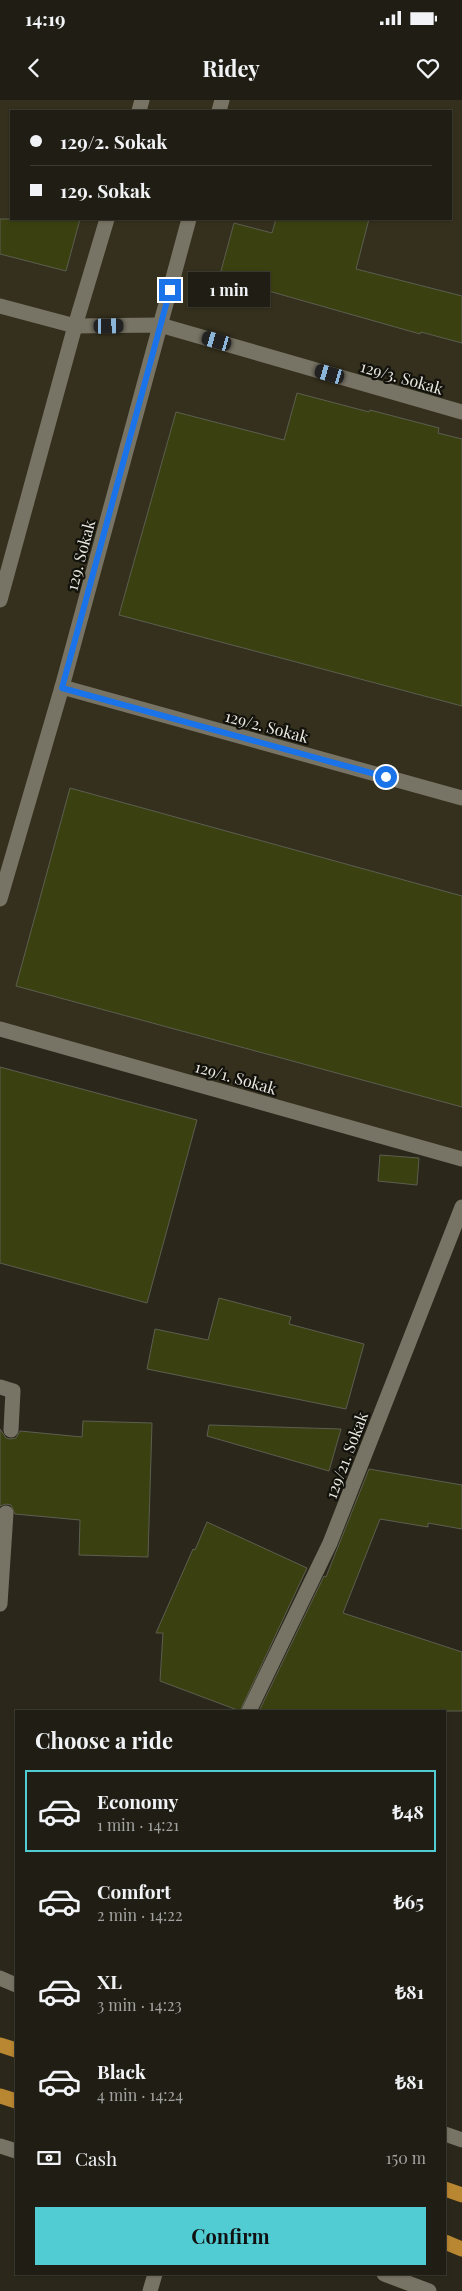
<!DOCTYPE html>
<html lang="en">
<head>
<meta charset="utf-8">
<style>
	:root { --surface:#201e14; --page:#2d2b22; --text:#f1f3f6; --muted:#a2a2a0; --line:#3d3c34; --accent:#51ccd3 }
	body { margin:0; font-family:"Playfair Display",serif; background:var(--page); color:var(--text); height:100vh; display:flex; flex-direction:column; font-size:19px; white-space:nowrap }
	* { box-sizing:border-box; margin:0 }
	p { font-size:16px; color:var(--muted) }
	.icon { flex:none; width:28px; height:28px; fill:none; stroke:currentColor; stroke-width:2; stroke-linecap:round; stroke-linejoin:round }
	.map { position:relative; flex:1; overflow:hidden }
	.panel { position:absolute; left:15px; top:1610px; width:431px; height:565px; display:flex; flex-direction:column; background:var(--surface); border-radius:0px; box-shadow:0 1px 4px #0004,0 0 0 1px var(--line) }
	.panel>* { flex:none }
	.guide { position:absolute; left:10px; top:10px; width:442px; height:110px; border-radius:0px; box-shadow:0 1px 4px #0004,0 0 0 1px var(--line); display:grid; align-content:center; height:110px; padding:0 20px; background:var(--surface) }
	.end { position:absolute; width:22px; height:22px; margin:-11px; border:6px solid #1a73e8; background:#fff; box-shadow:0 0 0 2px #fff }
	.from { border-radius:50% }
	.bubble { position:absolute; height:35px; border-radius:0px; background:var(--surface); box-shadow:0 1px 4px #0004,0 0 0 1px var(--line); font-size:16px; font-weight:700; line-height:35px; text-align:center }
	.car { position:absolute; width:15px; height:30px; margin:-15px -8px; border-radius:6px; box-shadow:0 0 4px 1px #0007; background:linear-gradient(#222 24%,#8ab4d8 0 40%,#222 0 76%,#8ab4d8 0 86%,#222 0) }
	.guide b { display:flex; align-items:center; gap:18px; height:48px; font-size:19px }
	.guide b+b { border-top:1px solid var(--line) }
	.guide i { width:12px; height:12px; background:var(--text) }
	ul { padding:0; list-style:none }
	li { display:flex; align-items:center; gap:15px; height:82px; margin:0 10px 8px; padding:0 10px; border:2px solid transparent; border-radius:0px }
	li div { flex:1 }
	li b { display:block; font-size:19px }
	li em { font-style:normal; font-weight:700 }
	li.current { border-color:var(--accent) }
	li>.icon { width:45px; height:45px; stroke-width:1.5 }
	h2 { padding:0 20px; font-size:22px; line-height:60px }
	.pay { display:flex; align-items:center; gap:12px; height:55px; padding:0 20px; font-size:19px }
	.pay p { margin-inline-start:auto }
	.action { display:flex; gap:10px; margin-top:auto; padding:10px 20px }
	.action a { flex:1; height:58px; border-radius:0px; background:var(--accent); color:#111; font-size:20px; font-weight:700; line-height:58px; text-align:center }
	.status { display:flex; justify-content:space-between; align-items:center; height:35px; padding:0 25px; background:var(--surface); direction:ltr }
	.status svg { height:14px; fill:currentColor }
	header { display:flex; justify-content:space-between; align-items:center; height:65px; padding:0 20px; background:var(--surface); font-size:22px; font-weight:700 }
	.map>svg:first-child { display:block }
	.built { fill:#35301d; fill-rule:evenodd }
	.building { fill:#3a4010; stroke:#5c5e50 }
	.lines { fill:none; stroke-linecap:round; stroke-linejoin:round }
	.service { stroke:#787465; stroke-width:15 }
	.minor { stroke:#787465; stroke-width:15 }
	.tertiary { stroke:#787465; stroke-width:15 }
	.secondary { stroke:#787465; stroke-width:15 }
	.trunk { stroke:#b98631; stroke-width:15 }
	.route { stroke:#1a73e8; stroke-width:6 }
	.labels { text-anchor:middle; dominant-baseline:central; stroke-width:4.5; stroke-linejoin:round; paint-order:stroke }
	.street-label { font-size:16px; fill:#e9e7df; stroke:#12110b }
</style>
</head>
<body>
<div class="status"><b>14:19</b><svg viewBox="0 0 49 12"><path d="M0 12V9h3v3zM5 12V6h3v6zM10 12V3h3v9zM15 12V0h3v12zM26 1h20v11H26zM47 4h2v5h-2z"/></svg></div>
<header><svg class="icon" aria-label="back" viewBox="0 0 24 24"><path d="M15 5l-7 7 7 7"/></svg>Ridey<svg class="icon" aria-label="heart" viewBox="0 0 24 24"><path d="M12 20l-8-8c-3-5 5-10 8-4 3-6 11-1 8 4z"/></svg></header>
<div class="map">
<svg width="462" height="2191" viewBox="0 0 462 2191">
	<rect width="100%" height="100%" fill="#2b281b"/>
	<path class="built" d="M0 0H462V1059L0 929ZM11 11H451V119H11Z"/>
	<path class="building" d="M0 119H80L66 171 0 154Z
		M276 119H369L356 169 462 196V243L421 232 420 234 258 188 260 181 221 171 234 123 272 133Z
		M297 293 369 312 370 310 439 328 438 333 462 339V606L119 515 176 312 284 340Z
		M70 688 462 796V1007L16 886Z
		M0 967 197 1020 147 1203 0 1163Z
		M380 1055 419 1058 417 1085 378 1081Z
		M219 1198 291 1217 289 1224 364 1244 346 1309 147 1269 155 1229 208 1240Z
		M83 1321 152 1323 148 1457 79 1455 80 1420 15 1414 11 1405 6 1404 0 1406V1329L6 1338 10 1339 16 1338 20 1331 82 1337Z
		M209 1325 341 1329 329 1371 207 1336Z
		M369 1369 462 1385V1429L428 1423V1427L380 1419 343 1513 462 1552V1611H259L324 1476 326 1477Z
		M207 1422 307 1468 240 1611 160 1581 163 1533H156L193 1449 195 1450Z"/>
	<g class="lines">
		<path class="service" d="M0 206 75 226 160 225 462 312
			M62 587 462 698
			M0 929 462 1059
			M0 1287 13 1291 11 1330
			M0 1504 6 1413
			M249 1611 330 1443 462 1107"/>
		<path class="minor" d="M139 11 142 0
			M219 11 222 0
			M0 500 75 226 107 119
			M0 799 62 587 189 119"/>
		<path class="tertiary" d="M150 2191 155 2174"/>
		<path class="secondary" d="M0 1878 16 1885
			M445 2034 462 2040
			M0 2046 16 2051
			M384 2174 429 2191"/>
		<path class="trunk" d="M0 1945 16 1950
			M0 1996 16 2001
			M445 2089 462 2095
			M445 2142 462 2149"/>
	</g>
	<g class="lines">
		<path class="route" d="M170 190 62 588 386 677"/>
	</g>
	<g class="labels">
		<g class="street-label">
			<text transform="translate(402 277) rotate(16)">129/3. Sokak</text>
			<text transform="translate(80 455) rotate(-75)">129. Sokak</text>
			<text transform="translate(267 626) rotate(15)">129/2. Sokak</text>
			<text transform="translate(236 977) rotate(16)">129/1. Sokak</text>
			<text transform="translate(346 1355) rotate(-69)">129/21. Sokak</text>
		</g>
	</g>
</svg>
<i class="end from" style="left:386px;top:677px"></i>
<i class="end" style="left:170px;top:190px"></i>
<div class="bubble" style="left:188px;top:172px;width:82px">1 min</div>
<i class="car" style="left:109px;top:226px;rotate:89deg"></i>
<i class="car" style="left:217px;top:241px;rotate:286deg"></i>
<i class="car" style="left:330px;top:274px;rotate:286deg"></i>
<div class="guide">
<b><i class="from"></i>129/2. Sokak</b>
<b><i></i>129. Sokak</b>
</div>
<section class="panel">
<h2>Choose a ride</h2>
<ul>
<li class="current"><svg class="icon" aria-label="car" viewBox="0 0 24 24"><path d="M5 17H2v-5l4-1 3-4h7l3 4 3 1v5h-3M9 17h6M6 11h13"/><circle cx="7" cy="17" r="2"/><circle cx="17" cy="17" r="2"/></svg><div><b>Economy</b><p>1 min · 14:21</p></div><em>₺48</em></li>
<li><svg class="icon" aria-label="car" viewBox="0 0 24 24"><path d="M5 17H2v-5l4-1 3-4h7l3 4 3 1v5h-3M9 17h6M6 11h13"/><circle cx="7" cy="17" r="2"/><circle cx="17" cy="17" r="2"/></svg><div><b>Comfort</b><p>2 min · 14:22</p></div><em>₺65</em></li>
<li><svg class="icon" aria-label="car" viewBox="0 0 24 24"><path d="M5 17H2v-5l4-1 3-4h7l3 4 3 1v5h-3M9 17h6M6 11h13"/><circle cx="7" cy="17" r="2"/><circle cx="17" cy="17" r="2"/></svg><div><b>XL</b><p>3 min · 14:23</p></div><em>₺81</em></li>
<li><svg class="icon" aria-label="car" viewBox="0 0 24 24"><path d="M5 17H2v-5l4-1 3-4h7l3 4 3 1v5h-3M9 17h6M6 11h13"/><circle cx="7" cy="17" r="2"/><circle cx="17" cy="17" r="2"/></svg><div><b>Black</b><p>4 min · 14:24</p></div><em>₺81</em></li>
</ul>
<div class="pay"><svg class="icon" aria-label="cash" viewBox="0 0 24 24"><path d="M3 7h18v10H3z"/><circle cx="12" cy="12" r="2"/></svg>Cash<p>150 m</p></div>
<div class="action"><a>Confirm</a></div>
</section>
</div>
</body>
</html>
